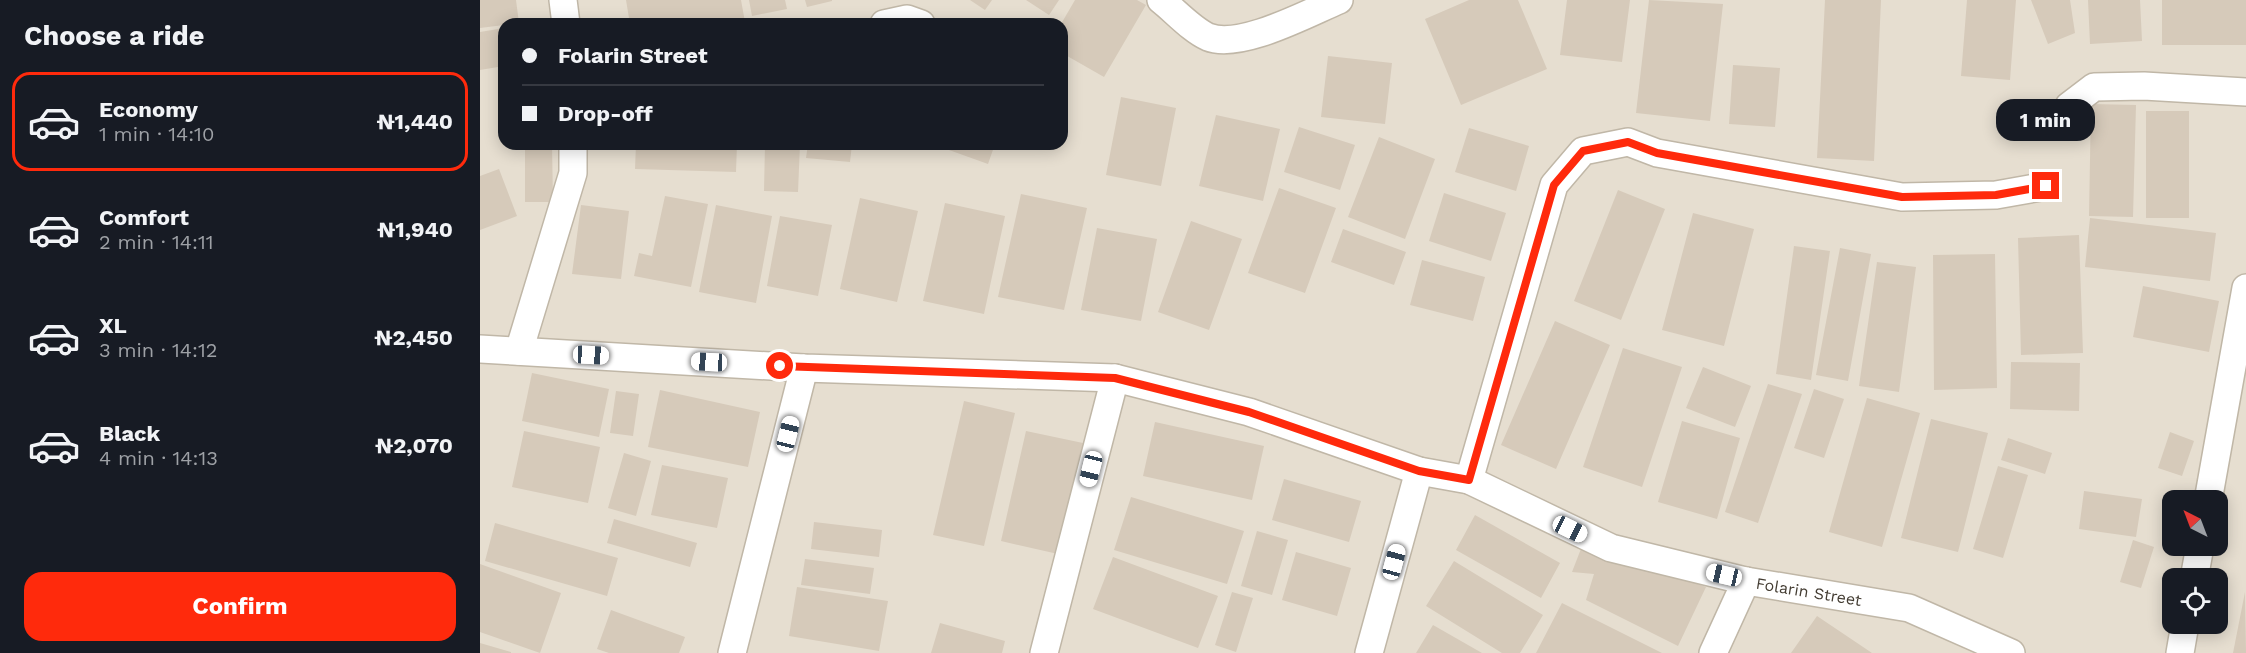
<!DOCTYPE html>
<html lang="en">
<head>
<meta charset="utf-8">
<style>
	:root { --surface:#171b24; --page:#20242c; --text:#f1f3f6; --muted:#9ea1a6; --line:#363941; --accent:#ff2a0c }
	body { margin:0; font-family:"Work Sans",sans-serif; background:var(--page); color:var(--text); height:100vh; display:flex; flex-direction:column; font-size:22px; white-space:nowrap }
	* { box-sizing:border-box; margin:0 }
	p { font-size:20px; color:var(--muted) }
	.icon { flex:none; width:33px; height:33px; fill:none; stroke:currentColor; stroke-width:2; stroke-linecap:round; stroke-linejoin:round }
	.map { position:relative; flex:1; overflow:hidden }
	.drawer { display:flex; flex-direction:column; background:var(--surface); width:480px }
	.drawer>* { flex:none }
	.banner { position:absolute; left:18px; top:18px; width:570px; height:132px; border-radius:18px; box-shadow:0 3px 15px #0003; display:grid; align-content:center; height:132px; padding:0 24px; background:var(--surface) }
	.needle { width:39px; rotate:318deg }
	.controls { position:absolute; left:1682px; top:490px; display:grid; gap:12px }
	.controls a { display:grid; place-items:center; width:66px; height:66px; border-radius:12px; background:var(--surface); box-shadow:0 3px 15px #0003; font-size:30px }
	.end { position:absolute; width:27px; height:27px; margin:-14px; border:8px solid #ff2a0c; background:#fff; box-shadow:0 0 0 3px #fff }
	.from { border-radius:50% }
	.bubble { position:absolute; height:42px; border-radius:18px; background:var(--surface); box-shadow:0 3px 15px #0003; font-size:20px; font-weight:700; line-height:42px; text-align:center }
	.car { position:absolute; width:18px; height:36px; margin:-18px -9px; border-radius:8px; box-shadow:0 0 4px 2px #0007; background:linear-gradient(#fff 24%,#345 0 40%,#fff 0 76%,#345 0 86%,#fff 0) }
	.banner b { display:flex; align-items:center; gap:21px; height:57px; font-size:22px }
	.banner b+b { border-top:2px solid var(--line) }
	.banner i { width:15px; height:15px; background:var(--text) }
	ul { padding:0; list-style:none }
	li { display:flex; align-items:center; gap:18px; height:99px; margin:0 12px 9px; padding:0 12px; border:3px solid transparent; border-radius:18px }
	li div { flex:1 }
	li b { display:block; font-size:22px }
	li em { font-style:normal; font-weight:700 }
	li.selected { border-color:var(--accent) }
	li>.icon { width:54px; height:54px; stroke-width:1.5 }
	h2 { padding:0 24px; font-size:27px; line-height:72px }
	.action { display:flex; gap:12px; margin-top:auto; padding:12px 24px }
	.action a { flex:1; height:69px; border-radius:18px; background:var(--accent); color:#fff; font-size:24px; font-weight:700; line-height:69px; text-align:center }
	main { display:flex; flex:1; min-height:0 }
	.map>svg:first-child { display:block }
	.residential { fill:#e6ded0; fill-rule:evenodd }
	.building { fill:#d6caba }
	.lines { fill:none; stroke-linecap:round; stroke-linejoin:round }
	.street-casing { stroke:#c0b7a7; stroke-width:30 }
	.street { stroke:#fff; stroke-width:27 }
	.route { stroke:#ff2a0c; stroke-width:8 }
	.labels { text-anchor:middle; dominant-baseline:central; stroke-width:6; stroke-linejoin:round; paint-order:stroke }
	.street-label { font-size:16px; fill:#433c32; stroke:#fff }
</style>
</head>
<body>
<main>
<section class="drawer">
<h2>Choose a ride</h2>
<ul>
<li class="selected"><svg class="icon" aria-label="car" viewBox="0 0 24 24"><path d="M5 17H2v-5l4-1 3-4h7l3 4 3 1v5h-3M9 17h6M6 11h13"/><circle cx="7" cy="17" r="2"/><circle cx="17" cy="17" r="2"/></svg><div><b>Economy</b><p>1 min · 14:10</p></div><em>₦1,440</em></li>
<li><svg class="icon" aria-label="car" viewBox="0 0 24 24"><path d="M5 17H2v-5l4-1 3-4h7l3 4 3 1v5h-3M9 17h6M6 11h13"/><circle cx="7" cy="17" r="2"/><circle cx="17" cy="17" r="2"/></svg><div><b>Comfort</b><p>2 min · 14:11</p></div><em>₦1,940</em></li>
<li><svg class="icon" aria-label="car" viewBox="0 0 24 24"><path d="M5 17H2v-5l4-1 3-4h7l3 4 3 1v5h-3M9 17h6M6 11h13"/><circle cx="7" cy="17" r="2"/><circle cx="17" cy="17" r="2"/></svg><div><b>XL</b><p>3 min · 14:12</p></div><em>₦2,450</em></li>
<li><svg class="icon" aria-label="car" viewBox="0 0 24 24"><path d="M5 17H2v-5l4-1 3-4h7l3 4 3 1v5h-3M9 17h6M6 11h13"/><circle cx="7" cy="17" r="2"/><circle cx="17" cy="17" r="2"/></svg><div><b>Black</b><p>4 min · 14:13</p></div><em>₦2,070</em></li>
</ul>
<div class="action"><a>Confirm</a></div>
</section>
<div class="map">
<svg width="1766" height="653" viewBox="0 0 1766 653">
	<rect width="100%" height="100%" fill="#f1ece2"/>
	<path class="residential" d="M0 0H1766V653H0ZM24 24H582V144H24ZM1692 501H1737V546H1692ZM1692 579H1737V624H1692Z"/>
	<path class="building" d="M0 0H36L39 23 0 28Z
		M146 0H261L265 22 150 24Z
		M269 0H305L307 9 272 16Z
		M325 0H352V1L327 7Z
		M490 0H512L505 10Z
		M546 0H579L569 15Z
		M595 0H657L666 5 624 77 582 53 581 24Z
		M989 0H1038L1067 69 981 105 945 19Z
		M1087 0H1150L1142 62 1080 55Z
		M1169 0 1243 4 1230 121 1156 113Z
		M1345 0H1401L1394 161 1337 158Z
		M1487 0H1536L1530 80 1481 76Z
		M1551 0H1590L1595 33 1568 44Z
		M1608 0H1660L1662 41 1610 44Z
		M1682 0H1766V45H1682Z
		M24 28V66L0 70V32Z
		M848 56 912 63 905 124 841 117Z
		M1253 65 1300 68 1295 127 1249 124Z
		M641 97 696 108 681 186 626 175Z
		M1611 104 1656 105 1653 217 1609 216Z
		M1666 111H1709V218H1666Z
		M736 115 800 129 783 201 719 186Z
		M819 127 875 145 860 190 804 172Z
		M989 128 1049 146 1036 191 975 172Z
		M899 137 955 159 925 239 868 217Z
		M45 144H72L73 202H45Z
		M156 144H257L256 172 155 169Z
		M285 144H320L318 192 284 191Z
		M328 144H372L370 162 326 158Z
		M471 144H515L508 164 469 150Z
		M19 169 37 216 0 230V176Z
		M799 188 856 208 825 293 768 273Z
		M1138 190 1185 209 1141 320 1094 301Z
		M964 193 1026 213 1011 261 949 241Z
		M541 194 607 208 584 310 518 297Z
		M185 196 228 204 211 287 154 276 159 253 172 256Z
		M380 198 438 211 417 302 360 289Z
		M465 203 525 216 504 314 443 301Z
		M101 205 149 211 141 279 92 274Z
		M236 205 292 216 276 303 219 292Z
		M1213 213 1274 229 1244 346 1182 330Z
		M300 216 352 225 338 296 287 286Z
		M1610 218 1736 233 1730 281 1605 267Z
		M711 221 762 239 729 330 678 312Z
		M617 228 677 239 661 321 601 310Z
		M863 229 926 252 914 285 851 262Z
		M1599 235 1603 353 1541 355 1538 238Z
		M1314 246 1350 251 1331 380 1296 374Z
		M1360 248 1391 254 1368 381 1336 375Z
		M1515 254 1517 388 1454 390 1453 255Z
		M942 260 1005 277 993 321 930 305Z
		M1397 262 1436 267 1419 392 1379 386Z
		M1663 286 1739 301 1729 352 1653 337Z
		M1075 321 1130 345 1076 469 1021 445Z
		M1143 348 1202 367 1162 487 1103 467Z
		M1531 362 1600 363 1599 411 1530 409Z
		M1223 367 1271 386 1255 427 1206 408Z
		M52 373 129 389 119 437 42 421Z
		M1288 384 1322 394 1278 523 1245 512Z
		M1334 389 1364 399 1344 458 1314 448Z
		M180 390 280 412 268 467 168 447Z
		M136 391 159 394 153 436 130 433Z
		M1387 398 1440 413 1402 547 1349 532Z
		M484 401 535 413 504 546 453 535Z
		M1451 419 1508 433 1478 552 1421 538Z
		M1202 421 1260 438 1237 519 1178 502Z
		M675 422 784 446 772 500 663 476Z
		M44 431 120 447 108 503 32 487Z
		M546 431 603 443 578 554 521 541Z
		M1690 432 1714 441 1702 476 1678 468Z
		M1528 438 1572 453 1565 474 1521 460Z
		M144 453 171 461 156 516 128 508Z
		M182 465 248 478 237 528 171 515Z
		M1518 466 1548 475 1523 558 1493 549Z
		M804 479 881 501 869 542 792 520Z
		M1604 491 1662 499 1656 537 1599 529Z
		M651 497 764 531 747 584 634 550Z
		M995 515 1080 563 1061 598 976 550Z
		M134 519 217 543 210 567 127 543Z
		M334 522 402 530 399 557 331 549Z
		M15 523 138 558 127 596 5 561Z
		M777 531 808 540 792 595 761 586Z
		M1653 540 1674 547 1661 588 1640 582Z
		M1104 541 1226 587 1198 646 1106 600 1114 574 1092 572Z
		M816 552 871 568 857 616 802 600Z
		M633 557 738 596 718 648 613 609Z
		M325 559 394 568 390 594 321 585Z
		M974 561 1063 615 1040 653H1022L946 606Z
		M0 564 81 593 60 653 0 632Z
		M317 587 408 601 399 651 309 636Z
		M752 592 773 598 756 652 735 645Z
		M1765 592 1766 653H1753Z
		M1082 603 1182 653H1056Z
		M131 610 205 637 199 653H129L117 649Z
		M1337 616 1392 653H1311Z
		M460 623 525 641 522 653H451Z
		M953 625 1002 653H936Z
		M0 643 31 652V653H0Z"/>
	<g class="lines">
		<defs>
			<g id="street">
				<path d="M83 0 86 24"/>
				<path d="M681 0C695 11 712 30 728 37 760 50 828 13 859 0"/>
				<path d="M404 24 427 19 441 24"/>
				<path d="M1589 106 1614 87 1664 86 1766 92"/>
				<path id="s1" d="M0 349 324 368 635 378 769 412 939 471 989 480 1131 548 1266 581 1429 608 1531 653"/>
				<path d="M39 351 93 173V144"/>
				<path d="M989 480 1074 185 1103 151 1148 142 1177 153 1422 197 1516 195 1566 186"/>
				<path d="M1728 501 1766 288"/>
				<path d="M1714 579 1720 546"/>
				<path d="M252 653 324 368"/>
				<path d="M564 653 635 378"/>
				<path d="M889 653 939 471"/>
				<path d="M1233 653 1266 581"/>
				<path d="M1700 653 1705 624"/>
			</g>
		</defs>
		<use href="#street" class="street-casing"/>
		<use href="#street" class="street"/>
	</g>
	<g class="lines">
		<path class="route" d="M300 366 635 378 769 412 939 471 989 480 1074 185 1103 151 1148 142 1177 153 1422 197 1516 195 1566 186"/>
	</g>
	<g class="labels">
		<g class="street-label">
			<text stroke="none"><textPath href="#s1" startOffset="1365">Folarin Street</textPath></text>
		</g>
	</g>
</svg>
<div class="controls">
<a><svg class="needle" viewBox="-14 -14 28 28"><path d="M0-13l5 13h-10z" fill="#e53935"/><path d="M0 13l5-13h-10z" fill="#9ea1a6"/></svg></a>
<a><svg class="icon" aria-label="locate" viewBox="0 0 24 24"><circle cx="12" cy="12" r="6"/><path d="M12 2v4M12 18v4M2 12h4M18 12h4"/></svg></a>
</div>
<i class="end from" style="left:300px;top:366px"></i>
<i class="end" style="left:1566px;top:186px"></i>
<div class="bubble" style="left:1516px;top:99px;width:99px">1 min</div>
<i class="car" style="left:111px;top:355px;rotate:93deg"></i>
<i class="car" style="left:229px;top:362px;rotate:273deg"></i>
<i class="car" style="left:308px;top:434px;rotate:14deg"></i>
<i class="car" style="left:611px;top:469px;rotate:194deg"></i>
<i class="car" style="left:1090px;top:529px;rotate:116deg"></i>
<i class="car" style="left:914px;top:562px;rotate:15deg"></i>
<i class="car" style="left:1244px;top:575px;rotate:283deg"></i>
<div class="banner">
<b><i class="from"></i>Folarin Street</b>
<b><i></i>Drop-off</b>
</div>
</div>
</main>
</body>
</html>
